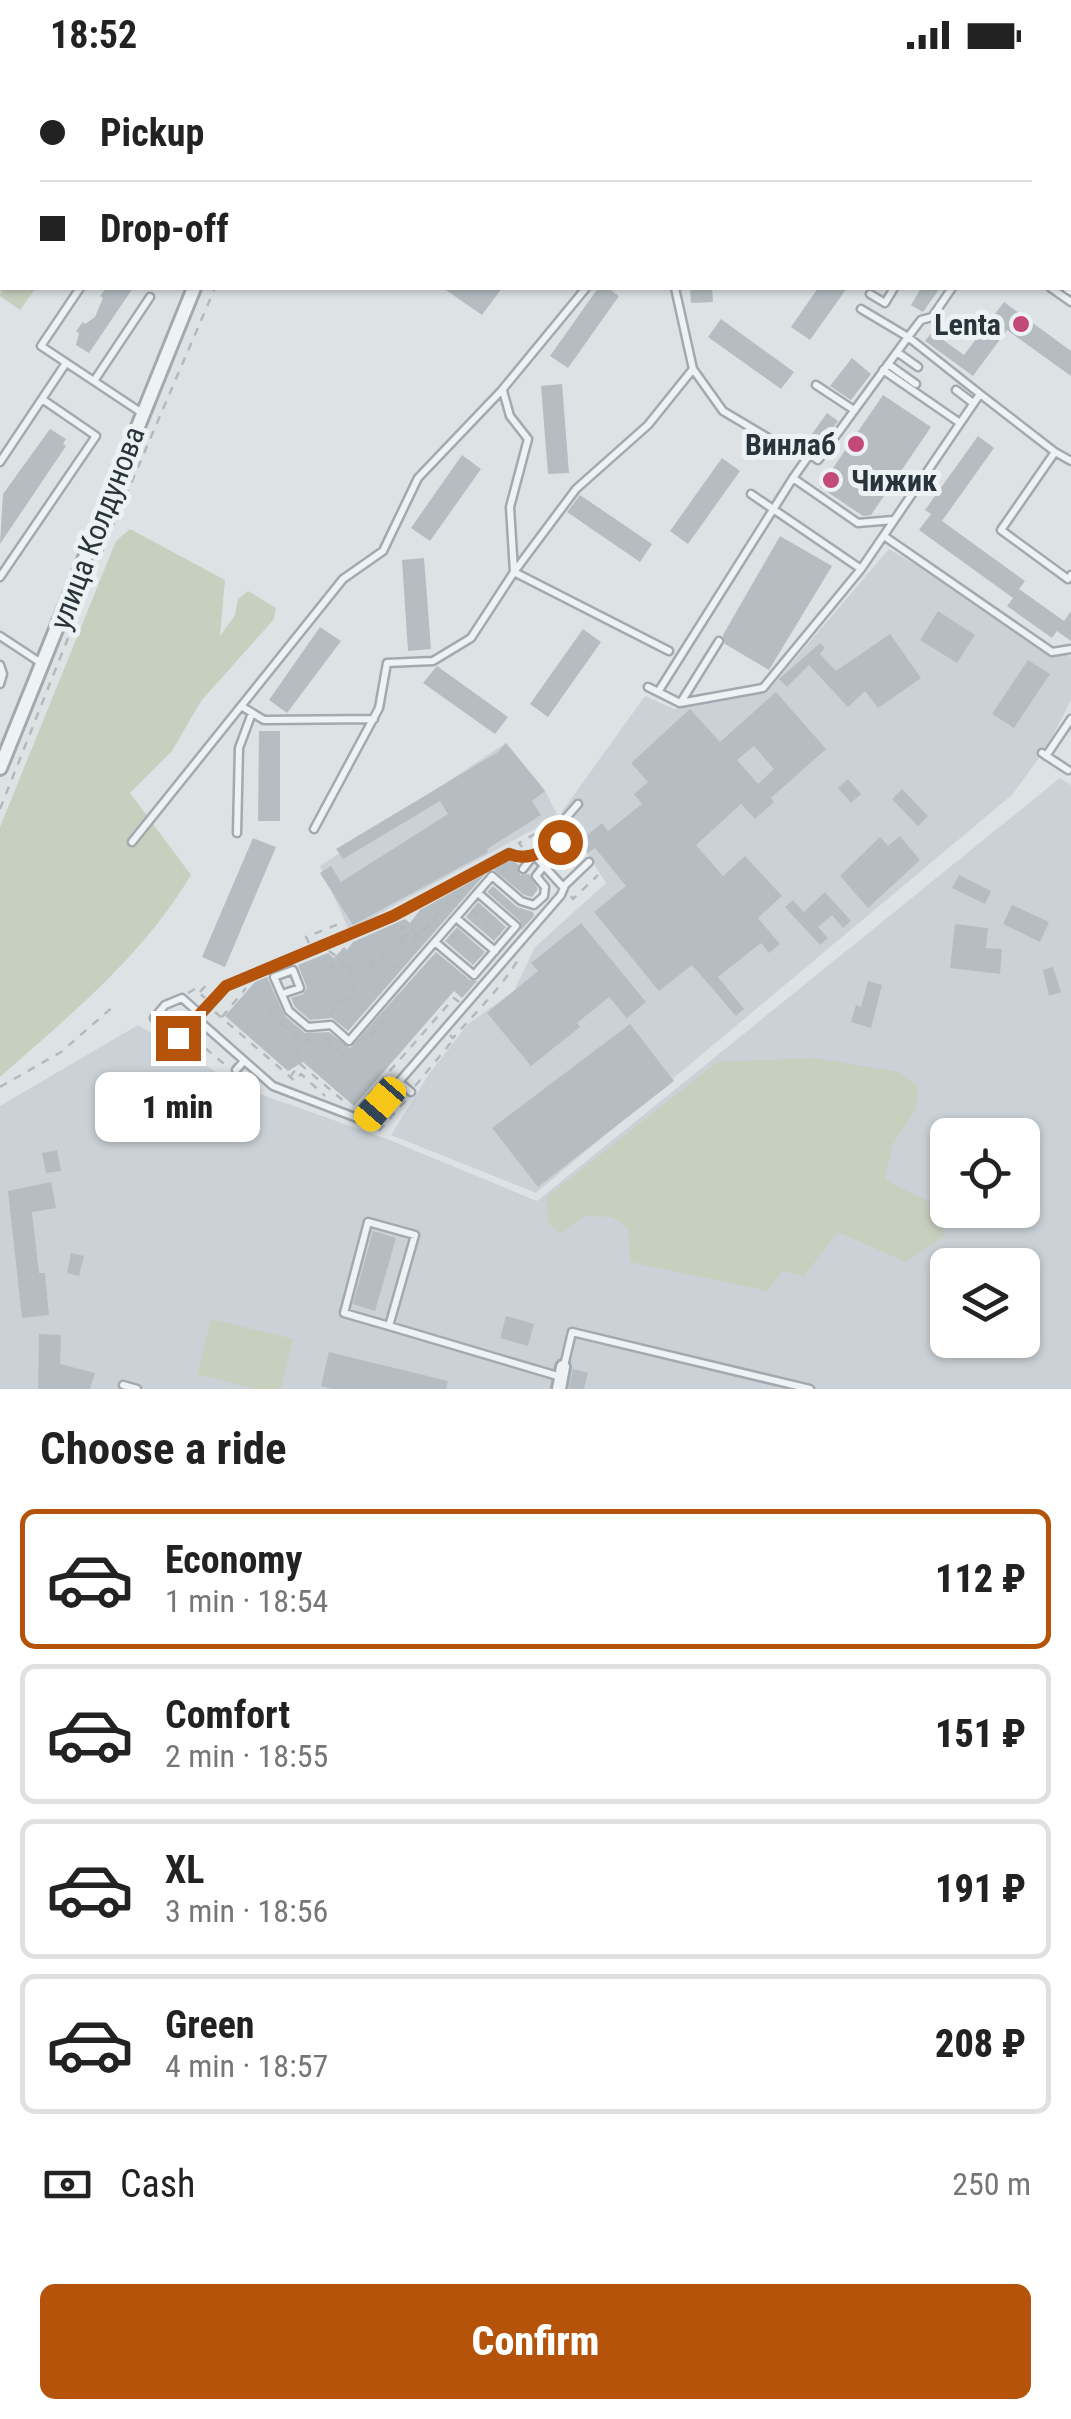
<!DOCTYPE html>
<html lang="en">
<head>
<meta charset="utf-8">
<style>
	:root { --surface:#fff; --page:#f2f2f2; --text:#222; --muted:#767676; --line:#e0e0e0; --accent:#b45309 }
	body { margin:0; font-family:"Roboto Condensed",sans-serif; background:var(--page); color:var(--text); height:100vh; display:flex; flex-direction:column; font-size:38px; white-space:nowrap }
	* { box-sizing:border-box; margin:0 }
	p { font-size:32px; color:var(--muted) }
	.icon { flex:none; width:55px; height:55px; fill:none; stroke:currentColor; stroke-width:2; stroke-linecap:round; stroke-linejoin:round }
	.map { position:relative; height:1319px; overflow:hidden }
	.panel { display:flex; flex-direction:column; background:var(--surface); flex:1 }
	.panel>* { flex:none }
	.hud { position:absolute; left:0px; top:0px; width:1072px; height:220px; box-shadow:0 2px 8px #0004; display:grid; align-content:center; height:220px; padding:0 40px; background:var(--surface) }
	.tools { position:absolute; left:930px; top:1048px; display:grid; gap:20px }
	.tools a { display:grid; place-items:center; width:110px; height:110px; border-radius:15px; background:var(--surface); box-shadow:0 2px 8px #0004; font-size:50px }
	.end { position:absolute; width:45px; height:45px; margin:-22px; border:12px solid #b45309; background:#fff; box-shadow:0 0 0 5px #fff }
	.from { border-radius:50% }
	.bubble { position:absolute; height:70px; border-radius:15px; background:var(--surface); box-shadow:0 2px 8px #0004; font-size:32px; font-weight:800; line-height:70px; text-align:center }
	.car { position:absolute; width:30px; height:60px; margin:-30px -15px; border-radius:12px; box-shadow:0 0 8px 2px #0007; background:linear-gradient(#f5c518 24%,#345 0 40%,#f5c518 0 76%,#345 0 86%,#f5c518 0) }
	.hud b { display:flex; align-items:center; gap:35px; height:95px; font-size:38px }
	.hud b+b { border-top:2px solid var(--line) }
	.hud i { width:25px; height:25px; background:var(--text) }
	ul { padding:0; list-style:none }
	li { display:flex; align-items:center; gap:30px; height:140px; margin:0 20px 15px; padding:0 20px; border:5px solid var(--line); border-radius:15px }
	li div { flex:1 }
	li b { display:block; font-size:38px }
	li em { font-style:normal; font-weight:800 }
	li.on { border-color:var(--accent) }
	li>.icon { width:90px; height:90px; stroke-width:1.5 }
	h2 { padding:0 40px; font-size:45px; line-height:120px }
	.pay { display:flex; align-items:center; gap:25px; height:110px; padding:0 40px; font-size:38px }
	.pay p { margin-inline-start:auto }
	.primary-button { display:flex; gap:20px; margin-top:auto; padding:20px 40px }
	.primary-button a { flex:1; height:115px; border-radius:15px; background:var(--accent); color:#fff; font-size:40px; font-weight:800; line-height:115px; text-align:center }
	.status { display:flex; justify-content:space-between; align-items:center; height:70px; padding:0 50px; background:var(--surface); direction:ltr }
	.status svg { height:28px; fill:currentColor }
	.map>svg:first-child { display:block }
	.built { fill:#cbd2d7; fill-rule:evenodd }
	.green { fill:#c7cfbf }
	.building { fill:#b5bdc2; fill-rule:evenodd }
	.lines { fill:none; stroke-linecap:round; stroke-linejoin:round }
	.service-casing { stroke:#a3aaaf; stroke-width:11 }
	.minor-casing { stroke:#a3aaaf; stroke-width:18 }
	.path { stroke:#b3b9bc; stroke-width:2.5; stroke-dasharray:8 8; stroke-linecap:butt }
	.service { stroke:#eff2f4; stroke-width:6 }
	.minor { stroke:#eff2f4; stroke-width:12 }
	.secondary { stroke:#fff; stroke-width:18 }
	.route { stroke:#b45309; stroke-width:12 }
	.poi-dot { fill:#c24a7a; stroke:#ecf1f3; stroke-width:4 }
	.labels { text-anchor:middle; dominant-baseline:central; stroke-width:10; stroke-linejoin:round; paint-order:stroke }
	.poi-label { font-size:30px; font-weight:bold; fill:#28333b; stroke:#ecf1f3; text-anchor:end }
	.street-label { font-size:30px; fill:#28333b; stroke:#ecf1f3 }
</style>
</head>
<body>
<div class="status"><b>18:52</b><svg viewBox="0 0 49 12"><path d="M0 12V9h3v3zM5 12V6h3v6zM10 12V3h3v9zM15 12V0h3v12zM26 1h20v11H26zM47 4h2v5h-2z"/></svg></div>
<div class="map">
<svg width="1071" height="1319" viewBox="0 0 1071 1319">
	<rect width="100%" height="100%" fill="#dde2e5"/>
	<path class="built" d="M889 479 1071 587V630L1047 677 1012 725 536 1123 391 1065 429 1004 468 954 514 921 535 877 606 813 561 743 645 626 674 639 766 623Z
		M506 673 544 719 558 746 349 860 320 796Z
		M1060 708 1071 715V1319H0V1036L138 955 243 1018 387 1069 537 1131ZM948 1065H1022V1140H948ZM948 1195H1022V1270H948Z"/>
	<path class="green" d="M794 0H1045L1048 2H798Z
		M2 205V218H36L20 240 0 226Z
		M130 459 225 510 220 566 235 545 238 529 248 521 276 538 274 549 201 631 172 681 130 723 191 805C141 888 72 943 0 1007V757L116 471Z
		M813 988 899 1002 918 1016 916 1038 892 1076 885 1110 943 1138 944 1167 906 1192 838 1162 804 1206 782 1201 768 1221 630 1192 628 1158 612 1147 585 1146 561 1164 548 1153 547 1127 717 992Z
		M211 1249 293 1269 281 1319H256L197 1304Z"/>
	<path class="building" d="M106 218H133L89 283 76 275 79 263 76 261 83 252 85 254 95 247 103 228 100 226Z
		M443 218H502L482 245Z
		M598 218H608L619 226 568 298 550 286Z
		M690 218H712L713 232 691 233Z
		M818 218H847L810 270 791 257Z
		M921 218H940L923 242 911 235Z
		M1004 232 1071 281V306L1007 260 973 306 925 271 932 262 964 285Z
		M721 249 794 302 781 319 708 267Z
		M852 288 871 304 851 330 830 316Z
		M562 314 569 403 548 404 541 316Z
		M883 325 931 357 871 445 863 446 820 417Z
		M827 343 838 351 817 380 808 378 804 375Z
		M50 359 66 369 63 374 66 376 0 474 3 424Z
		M978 366 994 378 942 451 1025 511 1019 519 1064 551 1071 541V571L1057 561 1052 568 1007 536 1013 528 919 460 931 444 925 440Z
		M462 385 481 399 430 471 411 458Z
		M722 388 740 401 688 474 670 461Z
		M580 425 652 474 640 492 567 442Z
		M780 466 832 496 769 600 725 574 723 565Z
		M424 488 431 579 408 581 402 490Z
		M938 541 975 565 957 593 920 570Z
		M320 557 341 571 287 643 269 630Z
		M583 559 601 572 548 647 530 634Z
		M890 564 921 608 878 638 865 621 848 637 809 595 787 617 779 609 820 573 825 578 820 584 836 601Z
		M1028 590 1050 604 1014 658 992 644Z
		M437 596 508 647 495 664 423 613Z
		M776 622 826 679 771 728 774 732 755 749 741 734 696 775 723 806 745 786 782 826 758 848 780 874 769 883 761 873 718 907 744 939 736 946 692 895 659 921 594 842 626 816 595 778 588 783 579 772 602 753 608 761 642 734 634 724 648 712 631 693 690 639 720 672ZM754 676 774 699 758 714 737 690Z
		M259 661H280V751H258Z
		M506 673 545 721 532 731 541 745 487 779 488 782 353 855 320 803 331 796 341 812 448 744 440 731 343 789 336 779 498 682Z
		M848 709 861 724 851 733 838 718Z
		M902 719 928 746 918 756 892 729Z
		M900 766 920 790 868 838 840 806 880 767 888 776Z
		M253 768 276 777 225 897 202 887Z
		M510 790 518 794 520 805 529 804 538 819 532 827 524 825 493 799Z
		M485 804 348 961 332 948 310 950 295 937 291 928 303 924 307 918 298 895 328 883 334 888 344 877 347 880 353 872 405 849 410 853 420 840Z
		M959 805 991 821 985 834 952 818Z
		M493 816 517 837 533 842 534 846 521 860 520 851 487 822Z
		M825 822 851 851 843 858 832 845 818 857 828 868 820 875 785 837 793 830 804 842Z
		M478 832 506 857 494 871 466 847Z
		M1012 835 1049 852 1040 872 1003 854Z
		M581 853 646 932 627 948 609 927 577 953 580 957 531 996 487 943 538 901 531 893Z
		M955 854 988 858 986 878 1002 879 1000 904 950 898Z
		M457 857 485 882 473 895 445 871Z
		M436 882 470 910 477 911 462 928 454 921 354 1036 303 992 288 1001 225 946 255 912 267 907 285 946 305 963 329 962 350 978Z
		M1053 897 1061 922 1049 926 1043 900Z
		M868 911 882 915 871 958 851 952 856 935 861 937Z
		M630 954 674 1011 538 1117 492 1058Z
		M57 1080 61 1101 46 1103 42 1083Z
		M51 1112 56 1138 32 1142 39 1203H45L49 1245 22 1248 8 1121Z
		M373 1161 396 1168 375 1241 353 1234Z
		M71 1183 84 1186 79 1206 67 1203Z
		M506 1246 534 1254 528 1276 500 1268Z
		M39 1264 61 1265 60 1294 95 1303 90 1319H38Z
		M329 1282 448 1311 446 1319H333L321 1316Z
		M573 1299 588 1303 584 1319H569Z"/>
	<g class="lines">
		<defs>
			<path id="service" d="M0 165 2 161
				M80 218 41 276 142 343
				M675 218 693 299
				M1051 218 1071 232
				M870 224 885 233 894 218
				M861 239 908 267 921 250 932 247 952 218
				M897 282 918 297
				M888 294 916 314
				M883 300 960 353
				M94 311 150 227
				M816 315 854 340
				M956 320 973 333
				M1055 382 1071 391
				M0 392 66 293
				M793 408 858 453 893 450
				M751 424 861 499 980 324 1055 382 1001 460 1068 509 1071 505
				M884 466 1052 582 1071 579
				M0 507 96 366 42 329
				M0 566 41 593
				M669 581 514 502 576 419 648 355 693 299 723 341 780 375
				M0 595 3 604 0 614
				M648 617 680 633 763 618 861 499
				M658 622 793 408 810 384 818 390 908 267 980 324
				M681 632 719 571
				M241 636 264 650 374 649
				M1042 683 1068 700
				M1046 686 1071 649
				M578 734 564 750 560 772C543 781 528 792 509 783L393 846 226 916 197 949 273 1016 365 1051 561 825 565 815 589 792
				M314 759 379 638 387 593 433 591 471 568 514 502 510 437 528 369 510 346 503 321
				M237 763 239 678 252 643
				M132 772 343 509 383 481 418 408 502 320 586 218
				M523 799 534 785 564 818
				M456 848 495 881
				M435 872 474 905 516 856 478 823
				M282 924 300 918 293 900 274 907 289 941 308 957 331 955 349 971 492 806 521 831 534 835 544 826 545 817 536 806 543 797
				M197 949 178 968 154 948 165 935 182 928 201 945
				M236 1000 244 991
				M399 1012 411 1022
				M389 1256 344 1243 368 1152 415 1165 389 1256 561 1307
				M564 1296 572 1262 810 1319
				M123 1315 137 1319"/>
			<path id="minor" d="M80 0 84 2
				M317 2 319 0
				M0 55 2 56
				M0 698 194 218
				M559 1319 563 1297"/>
		</defs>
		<use href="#service" class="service-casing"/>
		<use href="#minor" class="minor-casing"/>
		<path class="path" d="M736 0 740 2
			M977 0V2
			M337 2 338 0
			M1070 17 1071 14
			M0 739 111 460 215 218
			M522 777 519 773 556 752
			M559 799 580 779
			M501 803 510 793 516 797
			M571 826 573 829 598 805
			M472 840 500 864
			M417 864 408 855 402 857 398 866 403 873 414 872 453 825 461 828
			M451 864 479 888
			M309 873 306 867 341 853 342 856
			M329 881 337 887 335 891
			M370 898 381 886
			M398 898 382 885 398 866 417 864 423 869
			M329 899 336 892 349 899
			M200 922 208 913
			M188 923 195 919 205 928
			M407 924 419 910
			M346 926 361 940
			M171 941 184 952
			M215 942 295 1011 301 1004 325 1026
			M269 943 295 966 301 960
			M329 945 354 917 349 908 353 895 363 891 373 894
			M222 947 246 918
			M450 965 453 968C477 941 499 920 518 890
			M371 966 383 952
			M193 968 229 998
			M325 968 351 992
			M284 997 311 966
			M239 1007 253 1016 256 1013
			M290 1007 300 994 346 1033
			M415 1016 454 969
			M0 1017 61 982 115 935
			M358 1037 454 928 459 932
			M379 1061 407 1029"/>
		<use href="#service" class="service"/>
		<use href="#minor" class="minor"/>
		<path class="secondary" d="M769 0 772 2
			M1070 214 1071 215"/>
	</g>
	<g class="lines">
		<path class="route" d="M178 968 226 916 393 846 509 784C528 792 543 781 560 772"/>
	</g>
	<g class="poi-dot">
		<circle cx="1021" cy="254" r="10"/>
		<circle cx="856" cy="374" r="10"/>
		<circle cx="831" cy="410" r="10"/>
	</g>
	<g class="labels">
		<g class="poi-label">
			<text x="1001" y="254">Lenta</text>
			<text x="836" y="374">Винлаб</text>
			<text x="851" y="410" text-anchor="start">Чижик</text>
		</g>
		<g class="street-label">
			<text transform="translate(97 458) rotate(-69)">улица Колдунова</text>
		</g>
	</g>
</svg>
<div class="tools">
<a><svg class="icon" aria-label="locate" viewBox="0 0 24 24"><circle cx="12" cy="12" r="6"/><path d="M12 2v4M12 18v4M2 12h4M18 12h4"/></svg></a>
<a><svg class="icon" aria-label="layers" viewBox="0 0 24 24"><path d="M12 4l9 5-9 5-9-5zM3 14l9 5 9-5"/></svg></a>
</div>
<i class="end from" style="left:560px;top:772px"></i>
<i class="end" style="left:178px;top:968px"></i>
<div class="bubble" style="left:95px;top:1002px;width:165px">1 min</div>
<i class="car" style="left:380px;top:1034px;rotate:221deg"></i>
<div class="hud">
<b><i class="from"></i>Pickup</b>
<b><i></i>Drop-off</b>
</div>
</div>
<section class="panel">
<h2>Choose a ride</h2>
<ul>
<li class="on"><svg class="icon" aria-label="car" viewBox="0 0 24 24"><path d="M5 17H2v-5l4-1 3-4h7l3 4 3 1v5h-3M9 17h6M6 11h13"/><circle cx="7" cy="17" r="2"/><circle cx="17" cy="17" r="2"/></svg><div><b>Economy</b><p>1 min · 18:54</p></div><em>112 ₽</em></li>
<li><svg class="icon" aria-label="car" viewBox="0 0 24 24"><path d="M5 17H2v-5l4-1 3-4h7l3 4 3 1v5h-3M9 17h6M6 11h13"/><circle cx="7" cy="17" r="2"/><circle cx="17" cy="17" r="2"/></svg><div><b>Comfort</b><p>2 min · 18:55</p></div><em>151 ₽</em></li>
<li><svg class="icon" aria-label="car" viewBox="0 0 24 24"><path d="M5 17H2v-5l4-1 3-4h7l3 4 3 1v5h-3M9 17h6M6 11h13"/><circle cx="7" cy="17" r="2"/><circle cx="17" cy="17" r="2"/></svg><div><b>XL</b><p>3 min · 18:56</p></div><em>191 ₽</em></li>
<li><svg class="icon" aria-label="car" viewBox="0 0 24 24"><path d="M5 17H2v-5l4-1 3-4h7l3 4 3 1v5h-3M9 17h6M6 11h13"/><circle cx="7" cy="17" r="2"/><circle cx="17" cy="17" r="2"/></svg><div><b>Green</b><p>4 min · 18:57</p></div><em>208 ₽</em></li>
</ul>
<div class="pay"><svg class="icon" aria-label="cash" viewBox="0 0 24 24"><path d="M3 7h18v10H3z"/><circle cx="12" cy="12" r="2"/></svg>Cash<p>250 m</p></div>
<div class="primary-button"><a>Confirm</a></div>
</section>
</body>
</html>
